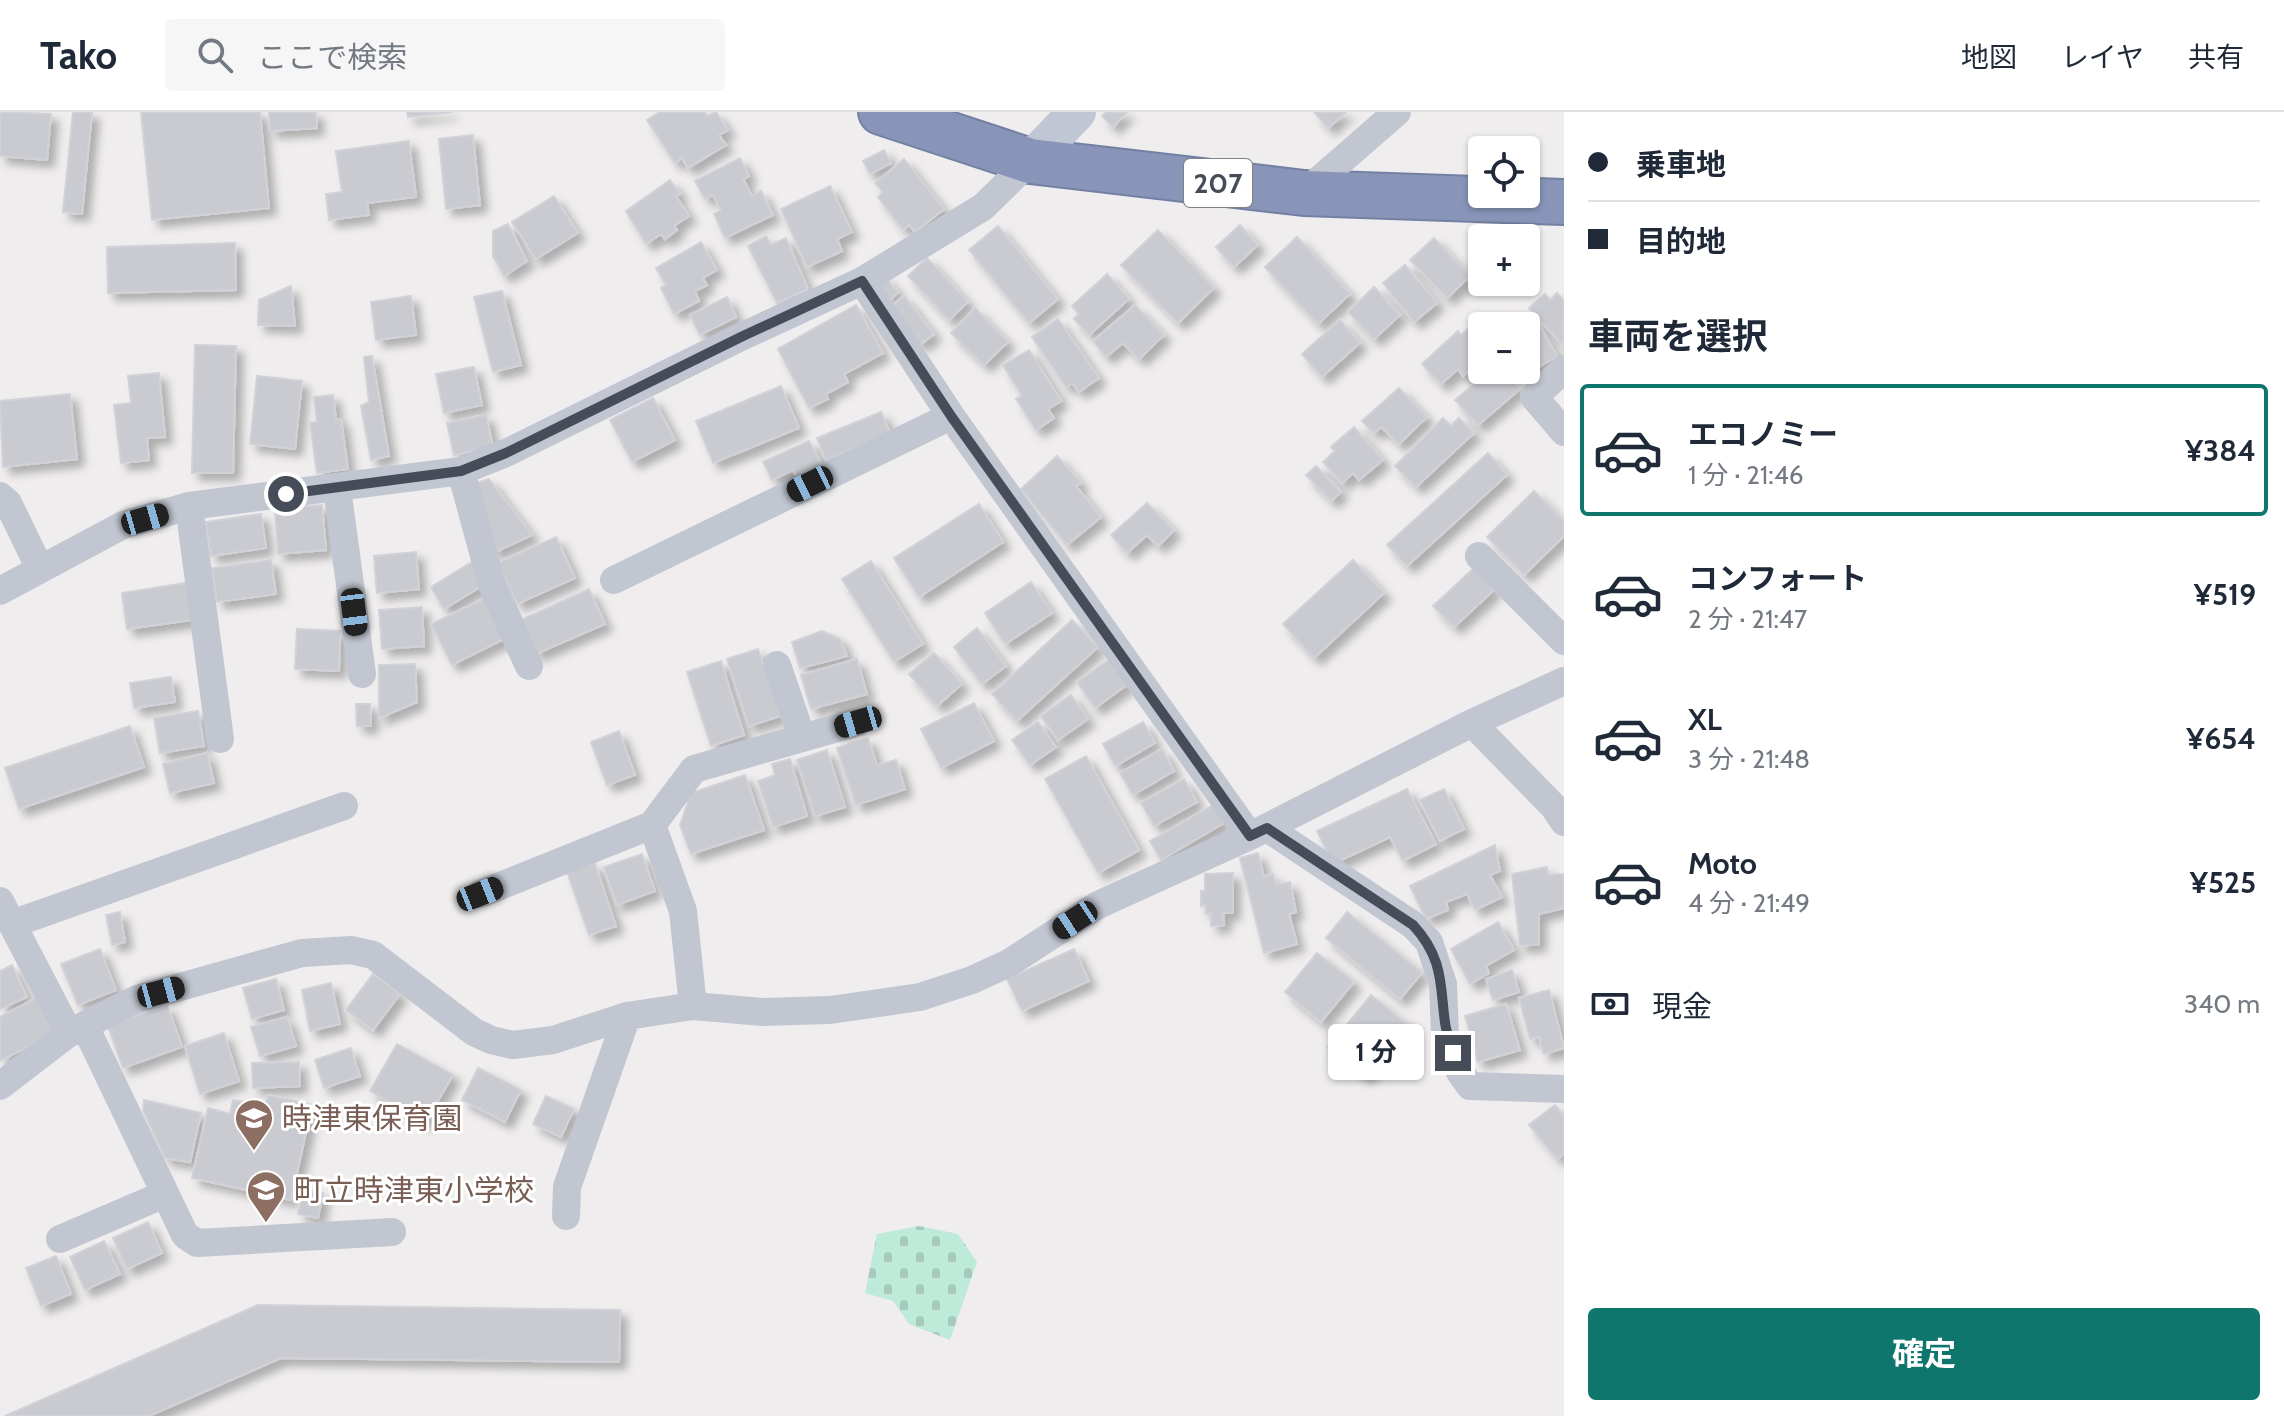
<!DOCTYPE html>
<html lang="ja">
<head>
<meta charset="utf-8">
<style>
	:root { --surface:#fff; --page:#f6f6f7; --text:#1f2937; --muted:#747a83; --line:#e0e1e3; --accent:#0f766e }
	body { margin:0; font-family:Cabin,"Noto Sans JP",sans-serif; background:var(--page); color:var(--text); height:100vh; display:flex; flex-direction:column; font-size:30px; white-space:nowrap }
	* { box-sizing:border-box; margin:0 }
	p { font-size:26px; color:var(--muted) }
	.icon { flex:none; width:44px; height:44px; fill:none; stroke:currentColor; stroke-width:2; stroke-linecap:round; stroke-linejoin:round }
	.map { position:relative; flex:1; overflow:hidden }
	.side { display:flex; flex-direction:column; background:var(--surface); width:720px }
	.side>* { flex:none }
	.top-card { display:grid; align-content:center; height:176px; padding:0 24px; background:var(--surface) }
	.tools { position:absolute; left:1468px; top:24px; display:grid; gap:16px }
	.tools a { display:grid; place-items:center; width:72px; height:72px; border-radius:8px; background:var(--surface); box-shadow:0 2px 6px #0004; font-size:40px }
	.end { position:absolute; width:36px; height:36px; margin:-18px; border:10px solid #464c58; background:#fff; box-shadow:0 0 0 4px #fff }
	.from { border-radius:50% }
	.bubble { position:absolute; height:56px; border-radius:8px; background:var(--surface); box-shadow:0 2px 6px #0004; font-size:26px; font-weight:700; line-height:56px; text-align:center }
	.car { position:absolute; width:24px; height:48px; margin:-24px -12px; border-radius:10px; box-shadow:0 0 6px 2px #0007; background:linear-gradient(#222 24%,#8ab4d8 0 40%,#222 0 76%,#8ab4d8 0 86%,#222 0) }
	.top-card b { display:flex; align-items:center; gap:28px; height:76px; font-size:30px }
	.top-card b+b { border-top:2px solid var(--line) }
	.top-card i { width:20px; height:20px; background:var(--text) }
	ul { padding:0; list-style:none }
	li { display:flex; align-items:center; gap:24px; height:132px; margin:0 16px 12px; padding:0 8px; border:4px solid transparent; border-radius:8px }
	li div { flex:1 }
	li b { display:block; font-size:30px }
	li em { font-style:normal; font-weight:700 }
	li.on { border-color:var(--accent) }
	li>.icon { width:72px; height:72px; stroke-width:1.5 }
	h2 { padding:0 24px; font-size:36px; line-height:96px }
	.pay { display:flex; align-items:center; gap:20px; height:88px; padding:0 24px; font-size:30px }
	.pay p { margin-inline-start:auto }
	.cta { display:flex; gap:16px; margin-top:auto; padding:16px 24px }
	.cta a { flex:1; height:92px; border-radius:8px; background:var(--accent); color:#fff; font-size:32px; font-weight:700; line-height:92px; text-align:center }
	header { display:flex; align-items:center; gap:48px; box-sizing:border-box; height:112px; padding:0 40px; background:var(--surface); border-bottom:2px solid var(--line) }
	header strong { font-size:38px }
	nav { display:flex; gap:44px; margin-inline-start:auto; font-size:28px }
	.search { width:560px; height:72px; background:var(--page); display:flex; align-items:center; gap:20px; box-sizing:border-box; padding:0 28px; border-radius:8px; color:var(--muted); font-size:30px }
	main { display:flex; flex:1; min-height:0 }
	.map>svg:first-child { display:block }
	.cemetery { fill:url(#cemetery-stones) }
	.building { fill:#cacbd1; stroke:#d1d1d8; stroke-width:2; filter:url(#shadow) }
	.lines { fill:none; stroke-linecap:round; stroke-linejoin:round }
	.highway-casing { stroke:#7380a4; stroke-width:48 }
	.street { stroke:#c1c6d1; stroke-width:28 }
	.secondary { stroke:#c0c6d4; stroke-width:38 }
	.highway { stroke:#8895b8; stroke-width:44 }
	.route { stroke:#464c58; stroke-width:10 }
	.labels { text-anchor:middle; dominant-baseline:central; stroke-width:6; stroke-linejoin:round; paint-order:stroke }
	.shield { fill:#fff; stroke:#7e828a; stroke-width:2 }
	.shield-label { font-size:28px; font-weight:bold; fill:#464c58 }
	.education-label { font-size:30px; fill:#785e54; stroke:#fff; text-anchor:start }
</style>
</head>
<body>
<header>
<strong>Tako</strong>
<div class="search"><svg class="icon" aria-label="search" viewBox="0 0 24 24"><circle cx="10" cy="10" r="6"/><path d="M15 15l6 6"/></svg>ここで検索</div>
<nav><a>地図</a><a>レイヤ</a><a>共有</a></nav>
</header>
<main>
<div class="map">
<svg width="1564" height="1304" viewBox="0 0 1564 1304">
	<defs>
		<pattern id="cemetery-stones" width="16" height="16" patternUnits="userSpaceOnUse" patternTransform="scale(2)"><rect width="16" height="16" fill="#beead9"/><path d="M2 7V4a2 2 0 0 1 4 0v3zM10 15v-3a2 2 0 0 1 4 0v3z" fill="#a5cabc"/></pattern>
		<filter id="shadow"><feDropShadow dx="7" dy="7" stdDeviation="4" flood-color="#0004"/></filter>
	</defs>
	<rect width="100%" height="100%" fill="#efeded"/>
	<path class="cemetery" d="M919 1114 958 1122 977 1150 950 1228 909 1212 893 1189 865 1181 877 1122Z"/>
	<path class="building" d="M0 0 51 2 47 48 0 44Z
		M73 0H92L82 102 63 100Z
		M141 0H260L269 96 152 108Z
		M269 0H316L317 16 270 19Z
		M407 0H453L408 5Z
		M660 0H705L707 4 716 0 728 18 719 23 726 33 688 56 682 46 675 51 647 8Z
		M1106 0H1127L1113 15 1102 4Z
		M1314 0H1346L1328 16Z
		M473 23 480 93 446 97 439 27Z
		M409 29 416 85 367 91 369 103 329 108 326 82 342 80 336 39Z
		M884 38 891 51 870 62 863 49Z
		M740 46 749 64 743 67 752 84 761 79 773 103 725 126 714 102 721 98 713 83 705 87 695 69Z
		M904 47 944 97 915 120 909 113 903 118 878 85 883 80 875 71Z
		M670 68 680 82 676 84 689 104 674 114 677 118 665 127 661 122 646 132 626 99Z
		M830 74 852 120 837 127 842 139 807 155 781 97Z
		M554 84 578 121 536 147 512 110Z
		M508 112 527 149 504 164 493 144V119Z
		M1240 113 1258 133 1234 155 1216 135Z
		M998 114 1058 187 1029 211 969 138Z
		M1158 118 1214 176 1178 211 1121 153Z
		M766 124 771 133 786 126 808 177 777 191 748 134Z
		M1297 125 1350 182 1318 212 1265 155Z
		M1434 126 1470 164 1447 186 1410 148Z
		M701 130 717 158 703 166 707 173 695 179 699 189 674 202 661 176 666 173 656 156Z
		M235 131 236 178 108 181 107 135Z
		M927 146 968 190 949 208 908 164Z
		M1405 153 1437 191 1414 210 1383 171Z
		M1107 162 1129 187 1089 223 1074 207 1079 202 1072 194Z
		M885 165 898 180 889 189 875 173Z
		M291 174 295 214 258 213 259 188Z
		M1374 175 1400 203 1374 227 1348 200Z
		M502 179 521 253 493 260 474 185Z
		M1557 181 1564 188 1563 233 1529 196 1545 182 1550 188Z
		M411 184 416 223 376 228 371 190Z
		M904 184 934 222 920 233 890 195Z
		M727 185 736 205 700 223 690 203Z
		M856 193 883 241 844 262 848 270 826 282 828 287 809 296 778 237Z
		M1135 193 1164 223 1139 247 1123 231 1106 245 1093 229Z
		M975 196 1008 230 984 253 951 221Z
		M1507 201 1517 214H1500L1497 208Z
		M1058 207 1099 266 1079 280 1072 271 1066 275 1032 225Z
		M1340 208 1360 231 1322 265 1302 242Z
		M1537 210 1557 244 1522 265 1518 258H1526V216Z
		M1468 217 1482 233V239L1475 245 1480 251 1463 264 1458 257 1441 272 1422 252 1458 219 1461 223Z
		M195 233 236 234 233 361H192Z
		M1029 238 1061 289 1048 297 1054 306 1036 318 1016 287 1022 284 1003 253Z
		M372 244 389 344 371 348 361 294 369 290 364 245Z
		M474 255 482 293 444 301 436 262Z
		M1490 258H1503L1520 277 1478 313 1455 288Z
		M159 261 165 325 147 326 149 348 121 351 114 293 131 291 128 264Z
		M257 264 302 269 295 337 250 332Z
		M781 274 799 316 713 351 696 309Z
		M1399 276 1427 305 1399 332 1381 315 1374 321 1362 309Z
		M70 282 77 347 3 355 0 289Z
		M333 283 336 308 341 307 348 357 317 361 310 311 317 310 314 285Z
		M653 286 675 328 632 350 610 308Z
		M881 300 890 321 826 348 817 326Z
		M486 303 493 335 454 343 447 311Z
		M1443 306 1451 314 1459 306 1474 321 1416 375 1395 354Z
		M1354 315 1383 348 1359 368 1353 361 1342 371 1323 350 1335 339 1331 335Z
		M809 329 822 353 797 366 793 358 772 368 763 350Z
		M1488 341 1507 363 1407 454 1387 433Z
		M1057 344 1081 371 1076 374 1101 405 1067 433 1021 377Z
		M1316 354 1341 380 1331 389 1306 363Z
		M489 367 532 423 493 441 471 373Z
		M1534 379 1564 409V424L1524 463 1487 425Z
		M1147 391 1174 418 1158 434 1147 423 1127 441 1111 423Z
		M979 392 1003 430 919 485 894 446Z
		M322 393 326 438 278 442 275 397Z
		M261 402 266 436 211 444 206 410Z
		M556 425 575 466 517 492 498 451Z
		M416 440 419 477 377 481 374 444Z
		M271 448 276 482 217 490 212 456Z
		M1353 448 1384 481 1314 546 1283 512Z
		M871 449 923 532 894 550 842 467Z
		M472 450 485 472 444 497 431 475Z
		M1474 456 1494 478 1454 515 1433 494Z
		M1031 470 1052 501 1005 532 985 501Z
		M186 471 192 508 127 517 122 481Z
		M589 477 605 512 536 542 521 508Z
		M486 486 506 526 452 553 431 512Z
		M422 495 424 534 382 537 379 498Z
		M1072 508 1098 535 1017 609 992 582Z
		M977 516 1006 554 982 572 954 535Z
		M297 517 340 519 339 559 295 557Z
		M822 519 840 527 847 544 800 556 792 530Z
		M758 537 780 604 749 614 727 547Z
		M934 541 962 572 937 594 909 562Z
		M857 547 867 582 811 597 801 563Z
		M1110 547 1128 572 1095 596 1077 570Z
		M721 549 744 623 711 634 687 560Z
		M415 552 417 590 379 606V553Z
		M171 565 175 590 134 596 130 571Z
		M1071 583 1088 607 1058 628 1041 604Z
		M974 591 994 629 941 656 921 617Z
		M356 592H370L371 614H357Z
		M198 599 204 634 160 641 154 606Z
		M1038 610 1056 635 1030 653 1012 628Z
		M1143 610 1155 631 1115 654 1103 632Z
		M130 614 144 655 19 697 5 656Z
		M619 619 635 663 607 673 591 630Z
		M868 626 877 653 896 648 905 677 856 693 837 636Z
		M1162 637 1174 659 1133 683 1120 661Z
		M827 638 845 695 815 704 797 648Z
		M207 641 214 671 170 681 163 652Z
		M1086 644 1139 738 1098 761 1045 667Z
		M790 647 807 704 773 715 758 669 775 663 772 652Z
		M745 663 764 718 691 742 680 713 691 681Z
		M1184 667 1197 690 1154 714 1141 691Z
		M1407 677 1436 732 1403 749 1390 725 1333 752 1317 719Z
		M1444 677 1464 717 1440 729 1420 688Z
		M1213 693 1224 711 1161 748 1150 729Z
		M1495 733 1500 759 1490 763 1502 785 1475 798 1467 782 1446 790 1448 798 1426 807 1410 774Z
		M1258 741 1264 765 1273 762 1276 773 1290 770 1296 800 1289 802 1297 832 1264 841 1240 746Z
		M642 742 655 779 617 793 604 755Z
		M595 751 616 814 589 823 567 760Z
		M1547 755 1548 763 1564 762V796L1539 802V832L1520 834 1512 762Z
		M1233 761V801H1223L1224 813 1211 814V801H1206V793L1201 794V779H1205V762Z
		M120 800 125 830 112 833 106 803Z
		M1347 800 1422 861 1400 887 1326 826Z
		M1498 810 1514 838 1486 854 1489 861 1470 872 1451 837Z
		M100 837 116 878 78 893 61 852Z
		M1074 837 1089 869 1022 899 1007 867Z
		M1317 841 1354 870 1321 910 1285 880Z
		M12 853 27 885 0 897V859Z
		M1512 858 1519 880 1493 888 1486 867Z
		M373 862 400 882 373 918 346 898Z
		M276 867 284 898 252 907 243 876Z
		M331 871 340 912 310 919 302 878Z
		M1549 878 1564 936 1544 942 1539 925 1530 927 1519 886Z
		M1371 883 1408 913 1365 965 1328 935Z
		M36 886 54 921 0 949V905Z
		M1506 892 1520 938 1478 950 1474 935 1470 937 1466 922 1470 921 1465 904Z
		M167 893 182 935 123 956 108 914Z
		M287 905 296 934 260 944 251 915Z
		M224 921 239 969 200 982 185 934Z
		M397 932 453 963 425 1011 370 979Z
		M351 936 360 964 324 976 315 948Z
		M299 950 300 974 253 976 252 951Z
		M478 956 521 978 505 1010 462 988Z
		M268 983 312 993 291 1088 192 1066 208 996 230 1002 233 988 265 994Z
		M546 984 574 997 561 1025 533 1012Z
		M144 988 201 1001 190 1050 165 1046 143 998Z
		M1555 993 1564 1004V1042L1557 1047 1529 1013Z
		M303 1077 323 1081 318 1106 298 1102Z
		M148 1110 162 1141 127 1157 113 1126Z
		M104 1129 120 1162 85 1178 70 1145Z
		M56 1144 71 1182 41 1194 26 1156Z
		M258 1193 620 1198 619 1250 281 1246 149 1304H5Z"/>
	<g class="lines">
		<defs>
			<path id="highway" d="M881 0 1030 49 1304 81 1564 90"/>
		</defs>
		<use href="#highway" class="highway-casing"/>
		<path class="street" d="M1304 81 1397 0
			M862 169 951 304 1250 724
			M1564 257 1534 285 1564 320
			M461 359 492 473 529 554
			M337 376 362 562
			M0 384 8 391 40 457
			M189 394 220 627
			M1479 444 1564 529
			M614 468 951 304
			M0 479 123 413 189 394 461 359 506 341 743 224 862 169 983 95 1030 49
			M777 553 802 626
			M1472 611 1554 695 1564 710
			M1267 716 1413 813 1429 830 1443 872 1445 923 1460 960 1470 974 1564 977
			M480 782 652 713
			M0 789 69 921
			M12 812 344 694
			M693 894 683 799 652 713 694 657 858 610
			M85 914 185 1123 197 1131 392 1120
			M0 974 69 921 137 887 302 841 351 838 373 843 474 920 491 928 513 933 553 928 627 904 693 894 763 900 830 898 920 885 972 868 1009 851 1098 793 1250 724 1472 611 1564 569
			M566 1104 567 1075 627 904
			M60 1127 165 1082"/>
		<path class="secondary" d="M1030 49 1077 0"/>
		<use href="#highway" class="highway"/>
	</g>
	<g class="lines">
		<path class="route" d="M286 382 461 359 506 341 743 224 862 169 951 304 1250 724 1267 716 1413 813C1454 857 1434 893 1453 941"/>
	</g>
	<defs>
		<symbol id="school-pin" viewBox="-11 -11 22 30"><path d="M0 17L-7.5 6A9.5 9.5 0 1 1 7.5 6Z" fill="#8d6e63" stroke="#fff"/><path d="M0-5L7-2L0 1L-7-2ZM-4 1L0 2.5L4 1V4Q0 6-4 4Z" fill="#fff"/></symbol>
	</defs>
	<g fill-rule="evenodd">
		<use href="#school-pin" x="232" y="984" width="44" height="60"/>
		<use href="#school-pin" x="244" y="1056" width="44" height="60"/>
	</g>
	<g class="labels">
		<rect class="shield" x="1184" y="47" width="68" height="48" rx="6"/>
		<g class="shield-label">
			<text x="1218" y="71">207</text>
		</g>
		<g class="education-label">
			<text x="282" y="1006">時津東保育園</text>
			<text x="294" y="1078">町立時津東小学校</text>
		</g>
	</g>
</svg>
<div class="tools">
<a><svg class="icon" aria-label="locate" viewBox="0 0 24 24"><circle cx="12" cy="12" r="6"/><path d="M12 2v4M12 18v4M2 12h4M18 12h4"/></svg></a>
<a>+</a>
<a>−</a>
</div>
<i class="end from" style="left:286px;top:382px"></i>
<i class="end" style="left:1453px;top:941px"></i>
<div class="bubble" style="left:1328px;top:912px;width:96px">1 分</div>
<i class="car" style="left:810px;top:372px;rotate:244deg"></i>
<i class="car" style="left:145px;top:407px;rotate:74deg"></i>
<i class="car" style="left:354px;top:500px;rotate:173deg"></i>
<i class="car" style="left:858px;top:610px;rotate:254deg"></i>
<i class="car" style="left:480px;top:782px;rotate:68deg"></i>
<i class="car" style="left:1075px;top:808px;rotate:237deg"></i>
<i class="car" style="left:161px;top:880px;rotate:75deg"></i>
</div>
<section class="side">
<div class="top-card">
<b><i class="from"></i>乗車地</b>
<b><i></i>目的地</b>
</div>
<h2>車両を選択</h2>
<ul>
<li class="on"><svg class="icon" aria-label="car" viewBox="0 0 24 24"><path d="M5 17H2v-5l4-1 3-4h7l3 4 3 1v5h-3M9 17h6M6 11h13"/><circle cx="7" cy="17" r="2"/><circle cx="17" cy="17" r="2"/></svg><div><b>エコノミー</b><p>1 分 · 21:46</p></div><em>¥384</em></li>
<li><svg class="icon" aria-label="car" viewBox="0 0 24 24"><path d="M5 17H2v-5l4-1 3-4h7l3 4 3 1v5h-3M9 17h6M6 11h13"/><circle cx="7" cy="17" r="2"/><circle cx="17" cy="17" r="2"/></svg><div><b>コンフォート</b><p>2 分 · 21:47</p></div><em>¥519</em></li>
<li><svg class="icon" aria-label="car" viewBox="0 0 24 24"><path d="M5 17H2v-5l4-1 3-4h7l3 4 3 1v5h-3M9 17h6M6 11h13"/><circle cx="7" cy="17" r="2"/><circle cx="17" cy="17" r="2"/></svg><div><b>XL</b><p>3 分 · 21:48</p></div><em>¥654</em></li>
<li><svg class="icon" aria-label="car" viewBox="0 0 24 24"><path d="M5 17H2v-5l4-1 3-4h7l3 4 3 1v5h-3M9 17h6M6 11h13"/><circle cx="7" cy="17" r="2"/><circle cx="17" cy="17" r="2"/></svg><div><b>Moto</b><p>4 分 · 21:49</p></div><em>¥525</em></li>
</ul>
<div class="pay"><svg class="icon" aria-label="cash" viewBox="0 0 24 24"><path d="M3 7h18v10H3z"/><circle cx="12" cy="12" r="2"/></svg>現金<p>340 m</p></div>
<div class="cta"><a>確定</a></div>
</section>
</main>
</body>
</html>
